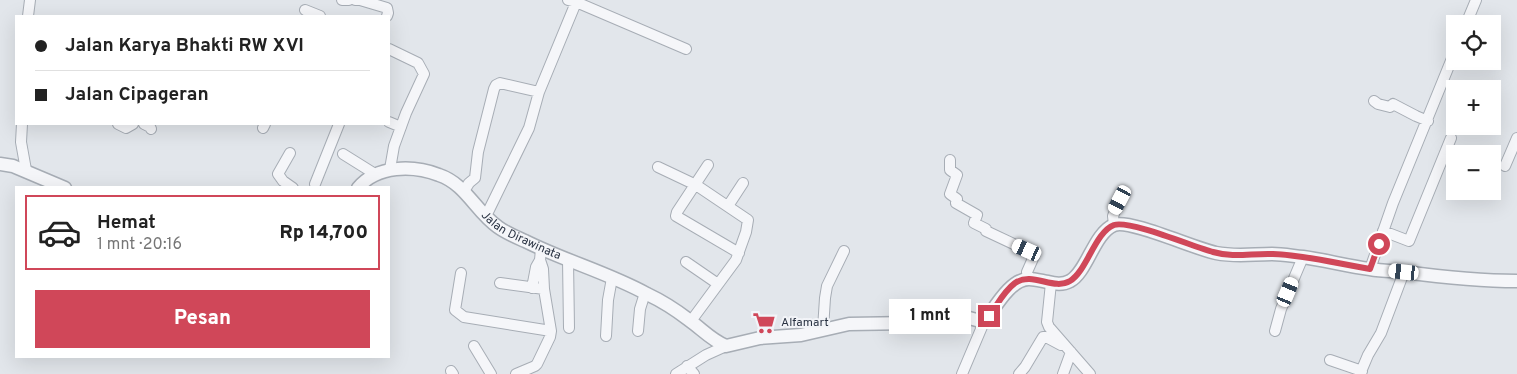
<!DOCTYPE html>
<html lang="id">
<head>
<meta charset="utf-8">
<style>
	:root { --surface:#fff; --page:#f6f6f6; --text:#222; --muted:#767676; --line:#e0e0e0; --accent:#d04759 }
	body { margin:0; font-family:Overpass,sans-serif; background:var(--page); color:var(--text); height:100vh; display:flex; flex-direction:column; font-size:19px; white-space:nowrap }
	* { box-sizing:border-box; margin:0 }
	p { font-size:16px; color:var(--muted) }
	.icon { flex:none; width:28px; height:28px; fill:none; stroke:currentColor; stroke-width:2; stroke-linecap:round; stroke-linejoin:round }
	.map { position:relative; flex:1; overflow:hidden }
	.side { position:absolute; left:15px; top:186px; width:375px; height:172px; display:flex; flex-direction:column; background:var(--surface); border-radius:0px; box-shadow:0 5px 20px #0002 }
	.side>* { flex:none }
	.top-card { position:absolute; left:15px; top:15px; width:375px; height:110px; border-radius:0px; box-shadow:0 5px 20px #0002; display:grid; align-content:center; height:110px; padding:0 20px; background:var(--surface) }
	.tools { position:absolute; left:1446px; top:15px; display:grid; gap:10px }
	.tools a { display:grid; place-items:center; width:55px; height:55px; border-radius:0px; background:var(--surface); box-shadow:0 5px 20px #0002; font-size:25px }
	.end { position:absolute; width:22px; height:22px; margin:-11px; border:6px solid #d04759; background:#fff; box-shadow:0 0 0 2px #fff }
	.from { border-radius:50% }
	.bubble { position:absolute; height:35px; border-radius:0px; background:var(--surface); box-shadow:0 5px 20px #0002; font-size:16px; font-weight:800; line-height:35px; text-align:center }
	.car { position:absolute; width:15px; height:30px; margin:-15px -8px; border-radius:6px; box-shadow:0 0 4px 1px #0007; background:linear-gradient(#fff 24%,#345 0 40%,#fff 0 76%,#345 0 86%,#fff 0) }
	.top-card b { display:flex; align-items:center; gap:18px; height:48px; font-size:19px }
	.top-card b+b { border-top:1px solid var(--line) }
	.top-card i { width:12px; height:12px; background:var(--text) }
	ul { padding:9px 0 0; list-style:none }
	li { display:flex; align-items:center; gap:15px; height:75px; margin:0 10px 8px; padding:0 10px; border:2px solid transparent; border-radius:0px }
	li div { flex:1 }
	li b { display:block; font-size:19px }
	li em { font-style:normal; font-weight:800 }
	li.selected { border-color:var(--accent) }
	li>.icon { width:45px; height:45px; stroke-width:1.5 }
	.primary-button { display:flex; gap:10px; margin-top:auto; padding:10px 20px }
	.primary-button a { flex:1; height:58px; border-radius:0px; background:var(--accent); color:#fff; font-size:20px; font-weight:800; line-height:58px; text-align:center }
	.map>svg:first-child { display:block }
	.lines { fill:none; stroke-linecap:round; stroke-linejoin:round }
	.minor-casing { stroke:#a7adb5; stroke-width:12 }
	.tertiary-casing { stroke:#a7adb5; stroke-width:15 }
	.minor { stroke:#f5f6f9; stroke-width:10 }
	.tertiary { stroke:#f5f6f9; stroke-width:12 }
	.route { stroke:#d04759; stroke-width:6 }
	.labels { text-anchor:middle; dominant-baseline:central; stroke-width:4; stroke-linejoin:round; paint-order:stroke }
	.street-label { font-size:12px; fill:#2a3343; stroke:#f2f4f8 }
	.poi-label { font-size:12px; fill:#2a3343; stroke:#f2f4f8; text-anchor:start }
</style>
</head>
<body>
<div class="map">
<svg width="1517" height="374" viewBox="0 0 1517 374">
	<rect width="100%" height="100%" fill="#e2e6eb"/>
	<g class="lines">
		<defs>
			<path id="minor" d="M342 0H349
				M355 0H360L387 8 388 13 387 16
				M568 0 576 2 686 49
				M305 10 320 16
				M28 16 30 0
				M1466 24 1476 0
				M389 49 418 63 424 74 406 113 394 146 390 169
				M1374 101 1378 104 1390 107 1393 104 1416 116 1428 121
				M389 122 401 127
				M22 124 21 142 26 170
				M118 124 126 128 133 124
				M144 124 150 127 151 129
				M263 128 265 124
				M290 153 278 174 283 181 293 188
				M343 154 375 174
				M950 160V170L957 175 950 194 957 199 956 203 977 215 974 223 986 229V231L1035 254 1027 272 1030 279
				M708 165 677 212 676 216 739 253
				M1505 166 1517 138
				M658 167 696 185 748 220 746 232 736 260 691 321
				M315 184 339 124
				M464 191 469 183 475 178 478 152 494 89 496 85 500 83 539 92 577 0
				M728 206 743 183
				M486 216 529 128 539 92
				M1114 225 1113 216 1120 200
				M1383 231 1409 241 1451 138
				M568 260 569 328
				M686 262 718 284
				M1370 269 1393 203 1455 51
				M461 273 455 310 464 317 551 331 544 289 543 269 540 260 541 249
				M500 283 544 289
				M1051 283 1047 322 1049 327 1090 374
				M532 288 536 267 540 260
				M823 329 825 298 827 286 844 251
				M638 331 640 309 645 293
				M1275 331 1281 309 1303 257
				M606 336 608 300 612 278
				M474 346 491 374
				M1330 360 1362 371
				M687 366 694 374
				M451 371 453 374
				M516 374 535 366 537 364 550 337 551 331
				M676 374 706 355 726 346
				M962 374 984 322
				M1019 374 1025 367 1043 337H1046L1061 345
				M1063 374 1071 352
				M1360 374 1368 355 1381 333 1404 272"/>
			<g id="tertiary">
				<path d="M0 164 13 166 65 188"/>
				<path id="s1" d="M358 188C377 165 413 165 439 175 466 184 476 212 498 227 506 233 516 237 525 241 565 261 609 273 647 294 662 301 676 310 689 320 702 329 711 340 726 346L760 338 801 335 849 324 911 323 925 311 932 308 984 322C995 308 1010 279 1029 279 1035 279 1042 281 1048 282 1055 284 1063 285 1070 281 1087 272 1094 233 1114 225 1130 219 1195 249 1216 253 1236 257 1253 254 1272 254 1282 254 1293 256 1303 257 1325 260 1347 266 1370 269 1381 271 1392 271 1404 272 1442 277 1478 281 1517 281"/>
			</g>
		</defs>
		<use href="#minor" class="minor-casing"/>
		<use href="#tertiary" class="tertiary-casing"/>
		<use href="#minor" class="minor"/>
		<use href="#tertiary" class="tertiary"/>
	</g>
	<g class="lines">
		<path class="route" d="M989 316C997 305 1004 291 1015 283 1033 271 1053 291 1070 281 1087 271 1095 232 1114 225 1130 220 1194 247 1213 252 1234 258 1252 253 1273 254 1305 255 1339 264 1370 269L1379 244"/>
	</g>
	<defs>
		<symbol id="supermarket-bare" viewBox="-9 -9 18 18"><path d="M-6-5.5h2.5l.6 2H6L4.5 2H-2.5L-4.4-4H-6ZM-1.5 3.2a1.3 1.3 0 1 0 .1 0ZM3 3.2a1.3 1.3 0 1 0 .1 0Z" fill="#d04759" stroke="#f2f4f8" stroke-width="2.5" paint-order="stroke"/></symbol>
	</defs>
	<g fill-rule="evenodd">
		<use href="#supermarket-bare" x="748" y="307" width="32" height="32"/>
	</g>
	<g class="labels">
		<g class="street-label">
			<text stroke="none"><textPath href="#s1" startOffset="191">Jalan Dirawinata</textPath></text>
		</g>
		<g class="poi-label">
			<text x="781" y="323">Alfamart</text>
		</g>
	</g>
</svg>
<div class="tools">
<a><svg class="icon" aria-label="locate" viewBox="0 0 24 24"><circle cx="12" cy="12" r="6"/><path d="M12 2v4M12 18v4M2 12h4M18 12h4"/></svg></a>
<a>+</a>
<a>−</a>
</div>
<i class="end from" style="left:1379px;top:244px"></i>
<i class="end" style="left:989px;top:316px"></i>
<div class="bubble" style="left:889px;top:299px;width:82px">1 mnt</div>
<i class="car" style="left:1120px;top:200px;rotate:208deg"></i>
<i class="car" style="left:1027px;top:250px;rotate:294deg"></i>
<i class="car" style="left:1404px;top:272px;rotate:276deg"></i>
<i class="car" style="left:1288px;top:292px;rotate:23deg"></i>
<div class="top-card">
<b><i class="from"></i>Jalan Karya Bhakti RW XVI</b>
<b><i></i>Jalan Cipageran</b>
</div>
<section class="side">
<ul>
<li class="selected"><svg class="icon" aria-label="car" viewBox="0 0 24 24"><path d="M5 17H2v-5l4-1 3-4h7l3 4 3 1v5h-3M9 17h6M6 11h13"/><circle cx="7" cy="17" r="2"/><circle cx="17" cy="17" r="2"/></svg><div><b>Hemat</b><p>1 mnt · 20:16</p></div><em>Rp 14,700</em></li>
</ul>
<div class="primary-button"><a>Pesan</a></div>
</section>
</div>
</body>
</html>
